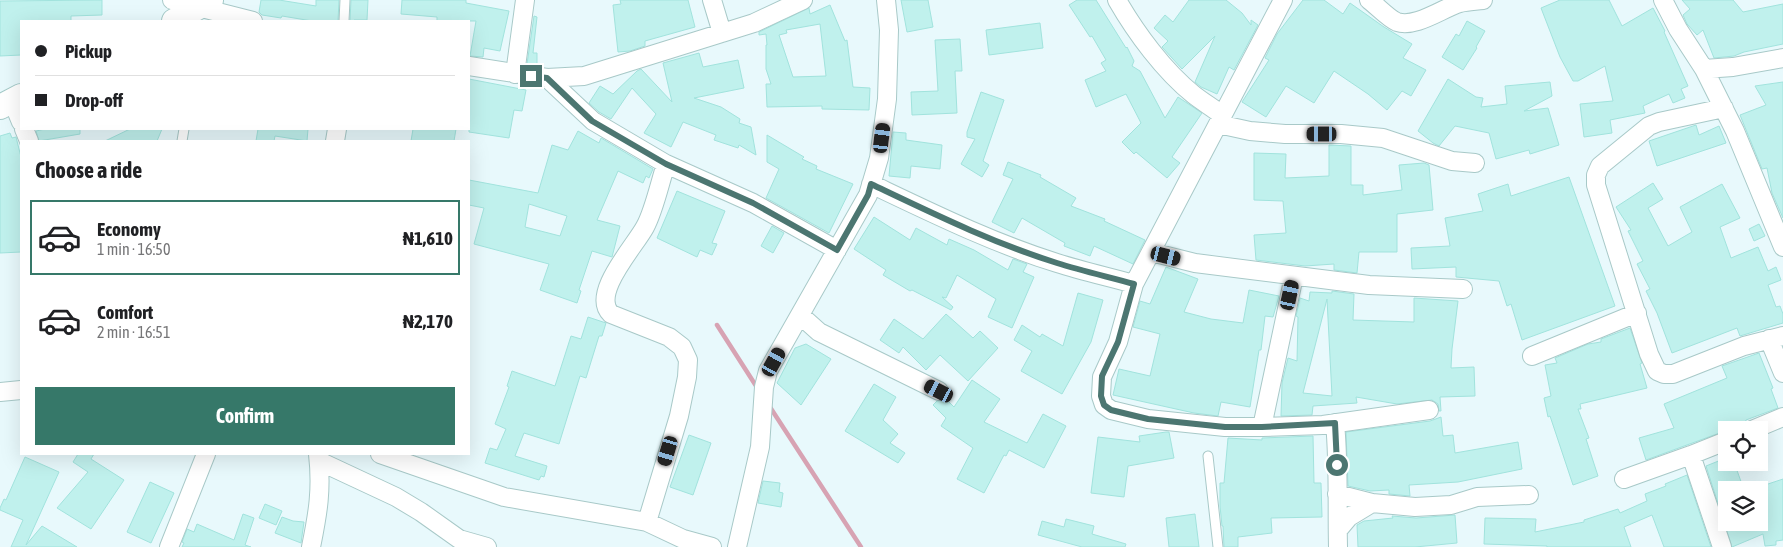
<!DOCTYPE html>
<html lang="en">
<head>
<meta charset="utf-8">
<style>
	:root { --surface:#fff; --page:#f2f2f2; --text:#202124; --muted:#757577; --line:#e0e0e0; --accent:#367869 }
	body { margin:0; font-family:"Asap Condensed",sans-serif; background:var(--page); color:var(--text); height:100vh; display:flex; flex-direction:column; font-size:19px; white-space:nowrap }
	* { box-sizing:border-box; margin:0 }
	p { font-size:16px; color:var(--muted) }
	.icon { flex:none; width:28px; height:28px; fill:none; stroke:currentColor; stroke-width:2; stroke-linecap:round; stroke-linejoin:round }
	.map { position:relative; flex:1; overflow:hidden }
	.details { position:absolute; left:20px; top:140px; width:450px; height:315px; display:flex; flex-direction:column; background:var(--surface); border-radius:0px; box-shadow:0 5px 20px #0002 }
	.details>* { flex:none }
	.hud { position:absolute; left:20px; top:20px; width:450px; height:110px; border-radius:0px; box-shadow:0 5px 20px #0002; display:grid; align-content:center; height:110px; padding:0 15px; background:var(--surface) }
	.controls { position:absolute; left:1718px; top:421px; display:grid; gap:10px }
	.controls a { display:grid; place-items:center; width:50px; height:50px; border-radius:0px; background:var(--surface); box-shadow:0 5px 20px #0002; font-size:25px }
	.end { position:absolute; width:22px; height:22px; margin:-11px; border:6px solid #4c7671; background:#fff; box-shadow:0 0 0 2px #fff }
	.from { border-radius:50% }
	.car { position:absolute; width:15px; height:30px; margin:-15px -8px; border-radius:6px; box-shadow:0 0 4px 1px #0007; background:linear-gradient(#222 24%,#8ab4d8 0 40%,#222 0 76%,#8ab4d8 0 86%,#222 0) }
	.hud b { display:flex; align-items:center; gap:18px; height:48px; font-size:19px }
	.hud b+b { border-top:1px solid var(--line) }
	.hud i { width:12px; height:12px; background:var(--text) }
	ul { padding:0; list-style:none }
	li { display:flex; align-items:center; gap:15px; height:75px; margin:0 10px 8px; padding:0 5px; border:2px solid transparent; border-radius:0px }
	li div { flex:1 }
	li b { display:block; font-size:19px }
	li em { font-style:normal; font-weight:700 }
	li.active { border-color:var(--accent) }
	li>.icon { width:45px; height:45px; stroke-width:1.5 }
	h2 { padding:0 15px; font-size:22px; line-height:60px }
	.action { display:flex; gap:10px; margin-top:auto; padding:10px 15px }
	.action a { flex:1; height:58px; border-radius:0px; background:var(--accent); color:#fff; font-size:20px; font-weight:700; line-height:58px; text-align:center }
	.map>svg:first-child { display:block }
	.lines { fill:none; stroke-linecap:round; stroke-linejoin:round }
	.stream { stroke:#d7a3b3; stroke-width:4.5 }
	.building { fill:#c0f1ed; stroke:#a1e3dd; fill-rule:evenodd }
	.lane-casing { stroke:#a8c9c8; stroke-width:11 }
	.street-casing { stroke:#a8c9c8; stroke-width:20 }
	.secondary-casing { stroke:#a4cac8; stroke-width:26 }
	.lane { stroke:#fff; stroke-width:9 }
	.street { stroke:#fff; stroke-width:18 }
	.secondary { stroke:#fff; stroke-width:24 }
	.route { stroke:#4c7671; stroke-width:6 }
</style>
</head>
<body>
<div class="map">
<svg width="1783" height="547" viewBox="0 0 1783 547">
	<rect width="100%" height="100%" fill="#e8f9fc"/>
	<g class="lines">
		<path class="stream" d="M717 325 758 389
			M768 404 861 547"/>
	</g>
	<path class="building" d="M102 0V15L71 16V21H21V55L0 56V1Z
		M261 0H279L316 6V0H339L338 21H312L282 16 281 18 262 15 259 12Z
		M351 0H368L367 20H354V21H350Z
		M402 0H466V3L509 11 500 51 484 48 483 57 470 56 476 21H437V17L401 14Z
		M620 0H688L695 27 645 41V46L630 51 618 52 613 5 621 4Z
		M901 0H928L933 27 907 32Z
		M1077 0H1096L1126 48 1127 47 1134 61 1132 66 1140 71 1165 118 1178 97 1202 113 1172 157 1180 163 1167 178 1136 152 1134 154 1122 142 1141 123 1126 94 1096 107 1085 80 1106 71 1101 63 1106 60 1092 36 1090 37 1069 5Z
		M1189 0H1226L1242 13 1251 25V20L1258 25 1234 70 1229 67 1217 94 1201 87 1195 82 1215 36 1182 69 1162 47 1168 41 1154 28 1165 15 1173 22Z
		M1303 0H1324L1343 14 1350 3 1384 27 1412 44 1403 58 1426 70 1411 96 1402 91 1387 110 1368 94 1334 71 1314 103 1286 86 1266 117 1242 102 1269 60 1265 58 1277 34Z
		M1560 0H1609L1622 26 1653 8 1665 31 1664 32 1688 86 1681 89 1685 98 1673 103 1669 94 1643 106 1645 113 1610 120 1612 133 1584 137 1580 104 1613 101 1605 66 1578 81H1573L1560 57 1541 8Z
		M1682 0H1733L1743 12 1783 4V44L1744 52 1734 56 1714 58 1703 30 1697 35 1687 24 1683 15 1690 9Z
		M830 5 845 41 847 40 853 87 870 88 869 110 822 109V106L767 107 766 84H771L766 69V45H767L766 34 759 35V32L809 8 810 14ZM820 24 826 76 793 77 779 35 787 33 786 30Z
		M534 16 537 17 533 53H537V66L527 64Z
		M1467 21 1485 31 1476 47 1477 48 1463 70 1442 57 1456 34 1459 36Z
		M1040 23 1043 48 989 55 986 30Z
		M960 39 962 71H955L957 113 912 115 911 92 938 91 935 40Z
		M699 53 703 67 738 60 744 88 694 98 721 107 740 119 739 123 751 127 756 155 739 145 738 148 714 140 716 135 683 122 671 147 644 133 656 114 632 88 611 119 599 112 589 103 600 86 613 94 637 71 641 69 672 102 663 63Z
		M469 79 526 90 522 111 514 110 509 138 469 132Z
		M1448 79 1476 97 1483 98 1481 107 1507 104 1505 86 1550 82 1552 96 1524 111 1548 108 1559 145 1530 154 1529 150 1496 159 1489 133 1455 126 1439 146 1433 143 1418 131Z
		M1783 82V218L1772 193 1767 168 1762 169 1740 115 1766 105 1755 86Z
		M981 92 1004 100 983 161 989 165 982 177 961 164 975 139 967 137V132Z
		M1696 125 1699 135 1719 126 1726 143 1657 166 1649 141Z
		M45 129H80V134L39 141 36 131Z
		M130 129H162L157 141H105Z
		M258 129H308L307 141 275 136 274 141H256Z
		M413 129H456L454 141H411Z
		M578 131 599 143 601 138 653 169 649 178 646 176 643 183 618 171 597 220 620 226 612 257 592 251 579 290 581 291 577 303 540 290 549 264 474 244 484 208 469 205V180L538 193 552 145 568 150ZM529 204 567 216 560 236 525 227Z
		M893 132 906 133V140L942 145 940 169 911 166 910 178 889 176Z
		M10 133 12 138 16 137 21 157V252L0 253V136Z
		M767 135 804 157 802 159 817 166 816 169 853 184 829 233 766 198 779 169 767 162Z
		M1329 145 1351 146V185H1363V195L1402 190 1399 165 1424 163 1429 165 1433 210 1397 214V252H1359L1357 273 1334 270V264L1305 266 1256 260 1254 235 1286 233 1283 201 1254 200V153L1286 154 1285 178 1329 176Z
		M1008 162 1041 175 1040 177 1076 198 1071 206 1105 219 1104 221 1145 240 1133 264 1094 246 1090 256 1064 246 1065 243 1022 218 1014 233 992 222 1013 179 1003 175Z
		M1569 177 1615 306 1522 340 1511 304 1507 306 1499 281 1456 277V267L1412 269 1411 248 1450 246 1445 218 1483 211 1478 194 1508 184 1511 196Z
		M1653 183 1663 199 1648 208 1668 246 1692 232 1680 207 1722 184 1740 218 1720 227 1731 258 1758 247 1768 271 1776 267 1781 280 1768 285 1776 307 1780 306 1783 314V323L1740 336 1737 328 1672 353 1657 313 1646 291 1650 289 1637 264 1643 261 1628 231 1631 230 1616 207Z
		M677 191 725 211 712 243 717 244 712 255 700 250 697 257 657 238Z
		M874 217 910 240 916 228 947 245 949 239 974 250 1008 270 1013 259 1027 264 1023 272 1034 277 1012 328 988 317 996 299 957 275 946 298 942 297 953 307 951 310 912 290 910 291 883 275 886 270 854 249Z
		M1759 224 1765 236 1754 241 1749 229Z
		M772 226 784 233 773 253 761 246Z
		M1166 267 1198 279 1184 312 1211 319 1243 323 1249 290 1279 296 1273 317 1265 316 1261 350H1259L1250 407 1221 402 1218 416 1194 413 1113 395 1119 369 1150 376 1160 334 1133 327 1140 301 1150 304Z
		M1332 291 1354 294 1353 320 1414 322V298L1458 301 1452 349 1451 368 1474 367 1475 396 1440 397 1441 411H1439L1438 404 1432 400 1397 404 1356 397 1357 403 1313 406 1312 415 1281 416 1282 383 1288 358 1297 361 1298 317 1296 316 1300 298 1309 301 1310 292 1332 293ZM1327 299 1332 396 1303 393Z
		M1078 293 1103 300 1091 342 1062 394 1021 371 1032 351 1014 340 1022 325 1040 337 1042 334 1063 346Z
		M946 314 973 338 980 331 998 348 968 381 940 355 926 370 903 347 899 353 880 340 894 319 923 339Z
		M588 317 606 323 602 336H599L586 378 580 376 559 444 524 433 515 456 547 466 544 477 541 476 539 480 485 463 490 448 497 450 506 429 495 424 509 387 507 386 512 371 555 386 571 336 581 339Z
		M1630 328 1642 363 1640 364 1647 388 1580 404 1581 409H1578L1589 438 1586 439 1598 476 1573 485 1550 416 1548 417 1544 398 1551 396 1545 365 1557 363 1555 358 1588 344 1601 342V339Z
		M806 344 831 359 801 405 777 383 795 348Z
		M1759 353 1773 388 1771 389 1778 408 1746 420 1745 423 1725 431 1646 460 1639 438 1674 428 1664 404 1727 378 1722 366Z
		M972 380 1000 399 984 422 1027 443 1043 414 1066 426 1044 468 1009 450 1006 456 1004 455 984 493 957 479 973 448 941 426 946 418 933 405 937 401 946 399 954 407Z
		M874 384 896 397 883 420 898 434 890 443 905 453 898 463 845 431Z
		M1441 417 1443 436 1453 435 1455 453 1518 442 1522 469 1458 482 1409 485 1410 496 1389 494V490L1370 491 1348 486 1346 432 1430 421Z
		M1166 432H1169L1174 458 1128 466 1124 497 1091 493 1098 437 1140 442 1139 436Z
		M689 435 711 443 693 495 670 487Z
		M1313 436 1314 483H1321L1322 517 1271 518 1272 533 1238 537V547H1224L1223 526H1222L1220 506V483H1224L1228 438 1262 440V438Z
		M78 454H94L91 459 124 480 91 529 57 508 88 472 73 462Z
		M25 457 59 472 26 545 42 526 77 547H11L23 520 0 510V508L4 499 6 500Z
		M1726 458V462H1734L1744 490H1726V522H1759V487L1783 479V540L1776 541V545L1765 546 1763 534 1732 547 1706 466Z
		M1687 475 1711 547H1664L1652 515 1624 527 1631 547H1547V546L1484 544 1485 518 1536 519 1535 532 1584 522V520L1618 509 1620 513 1647 501 1645 494 1666 486 1665 484Z
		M763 481 780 483 779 492 783 493 781 507 758 503Z
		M150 482 174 493 151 543 127 532Z
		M265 504 282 511 276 525 259 518Z
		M243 514 254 518 245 545 251 547H182L184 543 182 542 187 529 194 532 197 524 234 540Z
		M1195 514 1199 547H1169L1166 518Z
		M1455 515 1457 543 1415 547H1358L1357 525 1364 521 1393 518 1392 516 1416 518Z
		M282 517 293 521 304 522 301 543 275 533Z
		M1066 519 1094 526 1092 534 1126 544 1125 547H1082L1038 535 1042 521 1064 527Z"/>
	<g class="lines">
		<defs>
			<path id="lane" d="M344 21 345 0
				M182 141 184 129
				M1208 456 1218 547"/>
			<path id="street" d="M172 0 202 5
				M712 0 722 33
				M1117 0C1136 33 1164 71 1194 95 1203 102 1213 108 1222 115
				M1283 0 1134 284 1118 342 1102 377 1101 396 1104 405 1111 410 1148 419 1225 427H1262L1323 425 1429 410
				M1369 0C1376 5 1389 19 1397 22 1416 28 1441 9 1460 3 1467 1 1475 1 1483 0
				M1663 0 1678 29 1704 69 1735 131 1783 247
				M198 7 253 21
				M469 66 547 78 584 76 754 23 803 0
				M1704 69 1733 67 1783 58
				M515 74 525 0
				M547 78 593 121 666 164 753 203 837 250
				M12 100 21 122
				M1724 108 1659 122 1649 126 1600 166 1596 175V185L1649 354 1657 371 1664 374H1673L1744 346 1783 336
				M1218 124 1250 131 1285 134H1341L1383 138 1452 161 1475 163
				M24 129 29 141
				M335 141 337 129
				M871 184C932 213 993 243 1057 263 1082 271 1109 277 1134 284
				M1151 252 1195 263 1369 285 1463 289
				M800 315 819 332 939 391
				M1769 339 1783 373
				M1532 356 1637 313
				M0 392 21 390
				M1335 423C1339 464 1337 506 1338 547
				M1262 427 1294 276
				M1752 430 1783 417
				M380 454 504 497 647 522 683 539 712 547
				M1691 455 1722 547
				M319 461 396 497 421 512 459 539 487 547
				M1624 479 1691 455 1726 441
				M1337 494 1372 503 1415 507 1451 505 1477 497 1529 495
				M647 522 679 416 687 377 688 360 682 347 669 337 611 314C590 294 635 246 645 227 654 211 660 182 666 164
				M1338 530 1349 517 1372 503
				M169 547 206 454
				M311 547C318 513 322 489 318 454
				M737 547 760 447 764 387 768 371 868 195 879 158 887 99 889 30 886 0"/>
			<path id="secondary" d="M174 21 211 0
				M0 107 21 96"/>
		</defs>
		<use href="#lane" class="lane-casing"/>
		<use href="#street" class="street-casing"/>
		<use href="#secondary" class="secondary-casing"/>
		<use href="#lane" class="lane"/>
		<use href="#street" class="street"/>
		<use href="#secondary" class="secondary"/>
	</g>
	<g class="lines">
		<path class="route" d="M531 76 547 78 592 121 666 164 753 203 837 250 868 195 871 184C932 213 993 243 1057 263 1082 271 1109 277 1134 284L1118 342 1102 376 1101 396 1104 405 1111 410 1148 419 1225 427H1262L1335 423 1337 465"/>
	</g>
</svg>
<div class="controls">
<a><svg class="icon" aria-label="locate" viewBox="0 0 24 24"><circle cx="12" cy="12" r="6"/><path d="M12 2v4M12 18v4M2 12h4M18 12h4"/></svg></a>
<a><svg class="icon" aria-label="layers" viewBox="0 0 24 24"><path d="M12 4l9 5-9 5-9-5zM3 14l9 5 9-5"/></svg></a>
</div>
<i class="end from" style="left:1337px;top:465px"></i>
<i class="end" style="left:531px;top:76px"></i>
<i class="car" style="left:1322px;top:134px;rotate:270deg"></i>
<i class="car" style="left:882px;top:138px;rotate:7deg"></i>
<i class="car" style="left:1166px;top:256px;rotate:104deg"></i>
<i class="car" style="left:1290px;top:295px;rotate:12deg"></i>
<i class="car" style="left:774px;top:362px;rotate:29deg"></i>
<i class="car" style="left:939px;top:391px;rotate:297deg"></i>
<i class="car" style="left:668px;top:451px;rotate:197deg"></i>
<div class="hud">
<b><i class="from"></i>Pickup</b>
<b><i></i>Drop-off</b>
</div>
<section class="details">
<h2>Choose a ride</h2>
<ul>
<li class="active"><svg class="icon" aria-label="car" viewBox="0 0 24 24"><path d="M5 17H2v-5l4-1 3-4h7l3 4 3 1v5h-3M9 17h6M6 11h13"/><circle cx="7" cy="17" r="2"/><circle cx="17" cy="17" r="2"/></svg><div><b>Economy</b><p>1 min · 16:50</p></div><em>₦1,610</em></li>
<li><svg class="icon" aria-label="car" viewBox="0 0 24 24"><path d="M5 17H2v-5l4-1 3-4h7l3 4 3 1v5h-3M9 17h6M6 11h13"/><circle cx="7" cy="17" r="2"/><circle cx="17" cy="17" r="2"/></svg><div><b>Comfort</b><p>2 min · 16:51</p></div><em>₦2,170</em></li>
</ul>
<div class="action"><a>Confirm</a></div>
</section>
</div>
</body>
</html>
